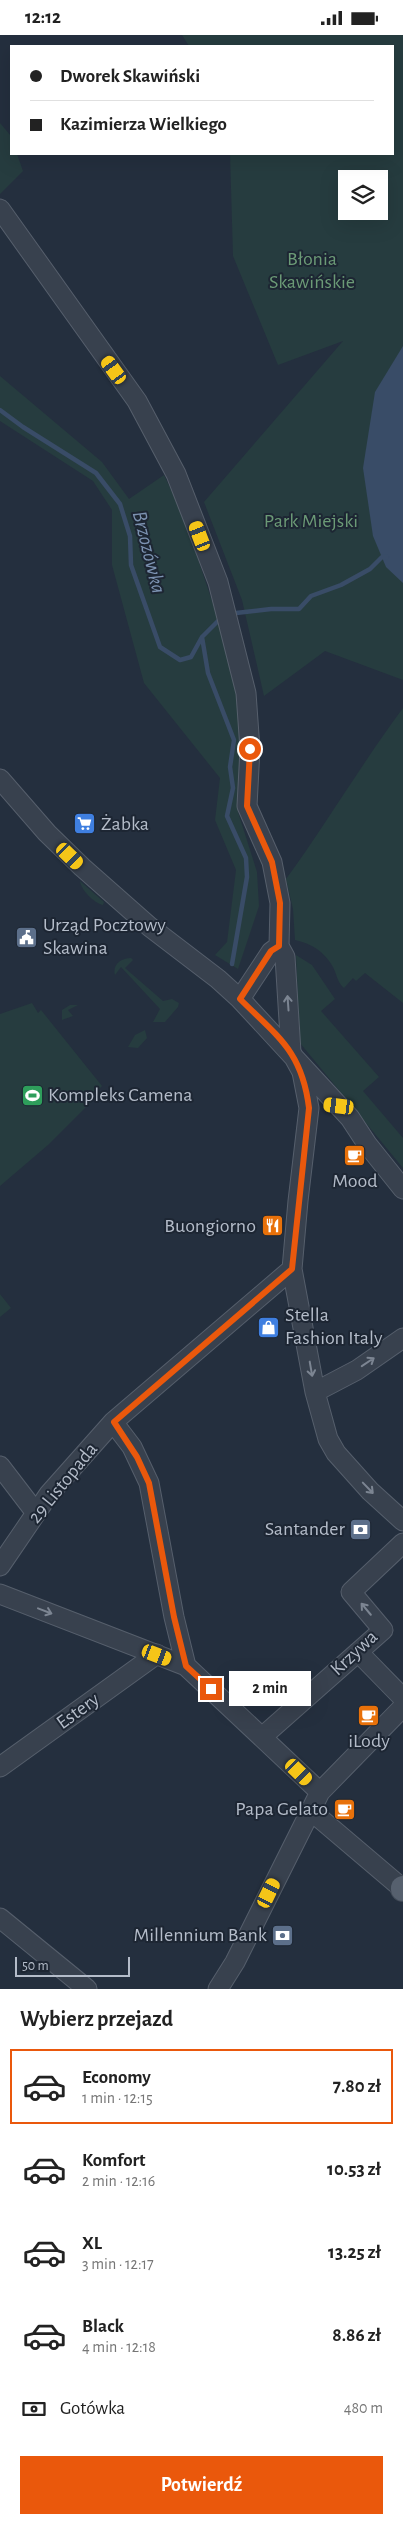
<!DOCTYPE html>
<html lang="pl">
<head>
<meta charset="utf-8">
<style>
	:root { --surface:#fff; --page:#f2f2f2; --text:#222; --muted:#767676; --line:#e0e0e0; --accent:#ea580c }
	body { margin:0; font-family:"Alegreya Sans",sans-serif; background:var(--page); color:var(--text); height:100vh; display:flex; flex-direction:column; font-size:19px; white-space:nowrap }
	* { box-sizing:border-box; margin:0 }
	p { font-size:16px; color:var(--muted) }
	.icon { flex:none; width:28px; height:28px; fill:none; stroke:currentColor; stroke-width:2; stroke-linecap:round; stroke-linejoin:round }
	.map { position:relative; height:1954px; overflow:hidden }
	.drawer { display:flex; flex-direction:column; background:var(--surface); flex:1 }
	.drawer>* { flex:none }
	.guide { position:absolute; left:10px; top:10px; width:384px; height:110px; border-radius:0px; box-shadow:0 5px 20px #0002; display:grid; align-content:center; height:110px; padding:0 20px; background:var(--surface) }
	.fabs { position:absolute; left:338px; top:135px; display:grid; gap:10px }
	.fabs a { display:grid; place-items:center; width:50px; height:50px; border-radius:0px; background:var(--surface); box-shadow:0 5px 20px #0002; font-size:25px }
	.scale { position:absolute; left:15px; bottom:12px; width:115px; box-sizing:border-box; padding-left:5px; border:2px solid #b4bcc9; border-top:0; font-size:14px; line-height:18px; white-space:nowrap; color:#b4bcc9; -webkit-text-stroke:4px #1d2633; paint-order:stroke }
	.end { position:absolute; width:22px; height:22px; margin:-11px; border:6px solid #ea580c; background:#fff; box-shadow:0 0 0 2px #fff }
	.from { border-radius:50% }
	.bubble { position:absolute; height:35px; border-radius:0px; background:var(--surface); box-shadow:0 5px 20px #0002; font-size:16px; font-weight:600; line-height:35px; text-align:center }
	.car { position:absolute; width:15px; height:30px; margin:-15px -8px; border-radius:6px; box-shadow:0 0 4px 1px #0007; background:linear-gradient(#f5c518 24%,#345 0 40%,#f5c518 0 76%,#345 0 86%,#f5c518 0) }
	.guide b { display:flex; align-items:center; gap:18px; height:48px; font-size:19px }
	.guide b+b { border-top:1px solid var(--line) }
	.guide i { width:12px; height:12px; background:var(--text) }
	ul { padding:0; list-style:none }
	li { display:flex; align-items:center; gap:15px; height:75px; margin:0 10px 8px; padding:0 10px; border:2px solid transparent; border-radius:0px }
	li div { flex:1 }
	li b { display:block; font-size:19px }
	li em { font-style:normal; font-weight:600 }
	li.on { border-color:var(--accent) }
	li>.icon { width:45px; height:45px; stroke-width:1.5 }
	h2 { padding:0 20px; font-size:22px; line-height:60px }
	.pay { display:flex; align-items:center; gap:12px; height:55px; padding:0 20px; font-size:19px }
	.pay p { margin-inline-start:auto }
	.button { display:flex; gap:10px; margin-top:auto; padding:10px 20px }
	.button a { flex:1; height:58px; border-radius:0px; background:var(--accent); color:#fff; font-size:20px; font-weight:600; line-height:58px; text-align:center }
	.status { display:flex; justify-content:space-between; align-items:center; height:35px; padding:0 25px; background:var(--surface); direction:ltr }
	.status svg { height:14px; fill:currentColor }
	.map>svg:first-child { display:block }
	.green { fill:#263c3f; fill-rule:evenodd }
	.water { fill:#394c67 }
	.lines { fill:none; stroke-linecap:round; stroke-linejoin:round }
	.stream { stroke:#394c67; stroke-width:4.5 }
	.minor-casing { stroke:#565f6c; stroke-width:21 }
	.major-casing { stroke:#414a57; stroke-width:26 }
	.minor { stroke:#38414e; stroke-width:19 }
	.major { stroke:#56606e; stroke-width:24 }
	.oneway { stroke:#7c8592 }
	.route { stroke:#ea580c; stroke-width:6 }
	.labels { text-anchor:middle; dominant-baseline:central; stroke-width:4; stroke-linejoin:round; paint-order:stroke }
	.park-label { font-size:20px; fill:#6b9a76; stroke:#1d2633 }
	.poi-label { font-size:20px; fill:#b4bcc9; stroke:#1d2633; text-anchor:start }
	.street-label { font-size:20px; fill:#b4bcc9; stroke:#1d2633 }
	.water-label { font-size:21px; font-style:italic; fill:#7c92b1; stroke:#1d2633 }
</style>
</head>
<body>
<div class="status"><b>12:12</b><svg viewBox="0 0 49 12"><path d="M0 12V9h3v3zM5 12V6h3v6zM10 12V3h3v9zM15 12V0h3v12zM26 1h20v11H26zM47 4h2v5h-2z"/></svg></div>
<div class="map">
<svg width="403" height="1954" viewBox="0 0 403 1954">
	<rect width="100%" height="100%" fill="#242f3e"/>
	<path class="green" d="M182 0H403V645L325 616 264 661 242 565 204 467 343 306 278 330 233 221 230 119H392V11H189ZM346 144H379V176H346Z
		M0 88 11 101V119H17L23 136 0 159Z
		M0 341 102 427 129 464 164 440 184 482 214 572 237 659 242 718 238 777 257 837 259 871 238 934 215 920 227 907 236 835 215 785 220 743 144 648 112 530V475L93 446 0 386Z
		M403 673V968L365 938 356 946 353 943 344 953C337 947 337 940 333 932 325 917 311 908 295 905L293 874 286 844C327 788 362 728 403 673Z
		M80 846 104 867 103 870C94 868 81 855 80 846Z
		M296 920 312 930 335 964 321 976 379 1042 363 1056 403 1103V1133L300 1008Z
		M131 923 133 925 125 933 163 966 172 964 179 968 178 972 165 987H153L160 974 121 932 115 940C112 930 121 923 131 923Z
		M32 968 38 978 41 975 102 1051 98 1055V1060L48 1110 0 1151V979Z
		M70 970H78L68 975 73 981 62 985V975Z
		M145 995 147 1003 138 1013 128 1012 135 1000Z
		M0 1259 11 1273 0 1282Z"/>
	<path class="water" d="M403 311V548L386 532 373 501 363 433 375 357Z"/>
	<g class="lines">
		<path class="stream" d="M0 375 23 392 96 438 120 469 130 501 131 530 160 612 180 625 191 622 202 602 219 585
			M236 578 271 574H299L311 561 341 550 370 534 382 522H387
			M202 602 208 638 234 705 230 732 233 753 227 781 246 823 247 842 232 929"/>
		<defs>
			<path id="minor" d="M0 174 137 366 176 439 218 547 246 658 250 714 247 771 272 827 280 868 279 911 285 922 291 1017 302 1037 309 1073 298 1166 292 1234 315 1357 328 1404 336 1418 370 1456 403 1486
				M0 744 47 798 82 832 150 892 218 944 240 964 350 1083 367 1109 403 1154
				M240 964 271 917 279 911
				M315 1357 357 1335 403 1303
				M113 1387 132 1412 149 1448 174 1582 186 1631
				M0 1431 36 1478
				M0 1531 49 1459 113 1387 292 1234
				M0 1559 186 1631 320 1757
				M358 1617 403 1663
				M262 1702 383 1595 351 1557 403 1508
				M0 1732 157 1619
				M310 1775 403 1854
				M0 1883 87 1954
				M218 1954 235 1927 320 1757 403 1672"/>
			<path id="major" d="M403 1853V1854"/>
		</defs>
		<use href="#minor" class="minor-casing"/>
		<use href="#major" class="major-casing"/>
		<use href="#minor" class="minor"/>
		<use href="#major" class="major"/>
	</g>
	<defs><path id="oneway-shaft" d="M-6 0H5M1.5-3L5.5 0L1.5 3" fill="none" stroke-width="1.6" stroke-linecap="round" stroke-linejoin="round" transform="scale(1.25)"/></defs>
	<g class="oneway">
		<use href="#oneway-shaft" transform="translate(288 968) rotate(-94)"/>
		<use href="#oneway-shaft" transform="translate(368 1327) rotate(-34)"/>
		<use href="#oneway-shaft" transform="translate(311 1334) rotate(80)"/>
		<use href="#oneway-shaft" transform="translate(368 1453) rotate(46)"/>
		<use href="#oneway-shaft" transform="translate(366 1574) rotate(-130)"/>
		<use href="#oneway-shaft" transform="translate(45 1576) rotate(21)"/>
	</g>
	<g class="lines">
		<path class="route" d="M211 1654 186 1631 174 1582 149 1448 137 1422 114 1387 292 1234 309 1073C302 1016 278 1002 240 964L271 916 279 911 280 868 272 827 247 771 250 714"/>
	</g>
	<defs>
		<symbol id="supermarket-square" viewBox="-11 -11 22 22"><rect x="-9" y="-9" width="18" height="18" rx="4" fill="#3f7fe0" stroke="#1d2633"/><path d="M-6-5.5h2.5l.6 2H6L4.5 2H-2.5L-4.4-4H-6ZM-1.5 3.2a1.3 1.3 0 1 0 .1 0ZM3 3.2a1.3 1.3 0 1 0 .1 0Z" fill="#fff"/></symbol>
		<symbol id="civic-square" viewBox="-11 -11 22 22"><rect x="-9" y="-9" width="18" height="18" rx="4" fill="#5c6f8a" stroke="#1d2633"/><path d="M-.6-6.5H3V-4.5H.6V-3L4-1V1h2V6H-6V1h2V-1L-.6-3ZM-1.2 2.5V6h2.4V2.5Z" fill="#fff"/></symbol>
		<symbol id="stadium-square" viewBox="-11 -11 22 22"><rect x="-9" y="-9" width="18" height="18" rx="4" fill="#2e9e5b" stroke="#1d2633"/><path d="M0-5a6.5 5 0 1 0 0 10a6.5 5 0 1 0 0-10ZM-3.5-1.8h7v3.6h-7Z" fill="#fff"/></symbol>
		<symbol id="cafe-square" viewBox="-11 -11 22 22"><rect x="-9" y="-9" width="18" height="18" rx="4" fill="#e8710a" stroke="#1d2633"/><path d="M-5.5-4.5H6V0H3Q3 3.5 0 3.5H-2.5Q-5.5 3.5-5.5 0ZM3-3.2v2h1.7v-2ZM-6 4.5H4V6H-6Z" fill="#fff"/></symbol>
		<symbol id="restaurant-square" viewBox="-11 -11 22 22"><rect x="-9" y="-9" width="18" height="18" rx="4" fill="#e8710a" stroke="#1d2633"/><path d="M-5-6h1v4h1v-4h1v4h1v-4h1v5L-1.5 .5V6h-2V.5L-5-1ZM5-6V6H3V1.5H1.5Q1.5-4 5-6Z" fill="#fff"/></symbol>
		<symbol id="shop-square" viewBox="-11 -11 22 22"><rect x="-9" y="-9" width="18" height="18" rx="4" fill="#3f7fe0" stroke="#1d2633"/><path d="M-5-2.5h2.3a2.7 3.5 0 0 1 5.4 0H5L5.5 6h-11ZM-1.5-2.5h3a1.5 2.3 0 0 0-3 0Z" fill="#fff"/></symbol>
		<symbol id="bank-square" viewBox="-11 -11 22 22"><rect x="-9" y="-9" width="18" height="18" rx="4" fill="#5c6f8a" stroke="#1d2633"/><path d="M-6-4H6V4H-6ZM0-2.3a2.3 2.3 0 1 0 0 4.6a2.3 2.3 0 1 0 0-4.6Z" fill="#fff"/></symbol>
	</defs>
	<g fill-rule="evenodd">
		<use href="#supermarket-square" x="72" y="776" width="25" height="25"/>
		<use href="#civic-square" x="14" y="890" width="25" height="25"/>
		<use href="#stadium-square" x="20" y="1048" width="25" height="25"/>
		<use href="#cafe-square" x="342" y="1108" width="25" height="25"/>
		<use href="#restaurant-square" x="260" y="1178" width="25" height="25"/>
		<use href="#shop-square" x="256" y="1280" width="25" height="25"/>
		<use href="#bank-square" x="348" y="1482" width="25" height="25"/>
		<use href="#cafe-square" x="356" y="1668" width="25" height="25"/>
		<use href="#cafe-square" x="332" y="1762" width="25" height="25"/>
		<use href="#bank-square" x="270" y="1888" width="25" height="25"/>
	</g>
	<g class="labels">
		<g class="park-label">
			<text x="312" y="224">Błonia<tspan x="312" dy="23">Skawińskie</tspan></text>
			<text x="311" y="486">Park Miejski</text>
		</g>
		<g class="poi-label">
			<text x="101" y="789">Żabka</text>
			<text x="43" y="890">Urząd Pocztowy<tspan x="43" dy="23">Skawina</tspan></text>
			<text x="48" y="1060">Kompleks Camena</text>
			<text x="355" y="1146" text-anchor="middle">Mood</text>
			<text x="256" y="1191" text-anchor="end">Buongiorno</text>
			<text x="285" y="1280">Stella<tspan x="285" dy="23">Fashion Italy</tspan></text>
			<text x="345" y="1494" text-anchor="end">Santander</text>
			<text x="369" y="1706" text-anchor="middle">iLody</text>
			<text x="328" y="1774" text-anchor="end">Papa Gelato</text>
			<text x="267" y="1900" text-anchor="end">Millennium Bank</text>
		</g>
		<g class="street-label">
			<text transform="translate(63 1448) rotate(-51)">29 Listopada</text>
			<text transform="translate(354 1618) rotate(-43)">Krzywa</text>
			<text transform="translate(78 1676) rotate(-36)">Estery</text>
		</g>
		<g class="water-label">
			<text transform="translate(149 517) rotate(76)">Brzozówka</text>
		</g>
	</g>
</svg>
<div class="fabs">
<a><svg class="icon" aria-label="layers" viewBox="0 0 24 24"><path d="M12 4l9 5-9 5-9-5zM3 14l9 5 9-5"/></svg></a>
</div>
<div class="scale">50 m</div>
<i class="end from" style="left:250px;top:714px"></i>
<i class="end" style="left:211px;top:1654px"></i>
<div class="bubble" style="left:229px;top:1636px;width:82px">2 min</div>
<i class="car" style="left:114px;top:335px;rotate:324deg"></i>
<i class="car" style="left:200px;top:501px;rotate:339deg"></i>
<i class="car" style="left:70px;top:821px;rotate:134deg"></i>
<i class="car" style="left:339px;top:1071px;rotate:277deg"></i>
<i class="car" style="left:157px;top:1620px;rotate:111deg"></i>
<i class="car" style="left:299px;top:1737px;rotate:134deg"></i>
<i class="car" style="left:269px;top:1858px;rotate:26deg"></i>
<div class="guide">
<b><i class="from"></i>Dworek Skawiński</b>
<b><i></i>Kazimierza Wielkiego</b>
</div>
</div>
<section class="drawer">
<h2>Wybierz przejazd</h2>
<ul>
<li class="on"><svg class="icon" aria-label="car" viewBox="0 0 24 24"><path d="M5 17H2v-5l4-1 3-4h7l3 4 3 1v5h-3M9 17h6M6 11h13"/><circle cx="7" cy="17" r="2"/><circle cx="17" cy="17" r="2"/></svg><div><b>Economy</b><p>1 min · 12:15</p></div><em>7.80 zł</em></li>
<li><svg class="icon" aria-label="car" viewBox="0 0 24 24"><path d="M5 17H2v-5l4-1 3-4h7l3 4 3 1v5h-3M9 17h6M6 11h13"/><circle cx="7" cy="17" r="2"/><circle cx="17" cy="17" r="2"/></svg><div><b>Komfort</b><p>2 min · 12:16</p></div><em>10.53 zł</em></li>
<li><svg class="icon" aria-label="car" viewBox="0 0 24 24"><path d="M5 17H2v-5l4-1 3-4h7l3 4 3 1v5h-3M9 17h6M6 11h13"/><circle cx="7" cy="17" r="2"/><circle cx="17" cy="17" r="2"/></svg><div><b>XL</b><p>3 min · 12:17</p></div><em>13.25 zł</em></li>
<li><svg class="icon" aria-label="car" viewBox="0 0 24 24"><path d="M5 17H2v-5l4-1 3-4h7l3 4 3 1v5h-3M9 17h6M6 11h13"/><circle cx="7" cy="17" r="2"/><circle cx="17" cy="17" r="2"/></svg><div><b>Black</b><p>4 min · 12:18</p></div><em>8.86 zł</em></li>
</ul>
<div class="pay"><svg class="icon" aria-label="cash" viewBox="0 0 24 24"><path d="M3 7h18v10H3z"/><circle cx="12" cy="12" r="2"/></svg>Gotówka<p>480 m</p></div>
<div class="button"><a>Potwierdź</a></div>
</section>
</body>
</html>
